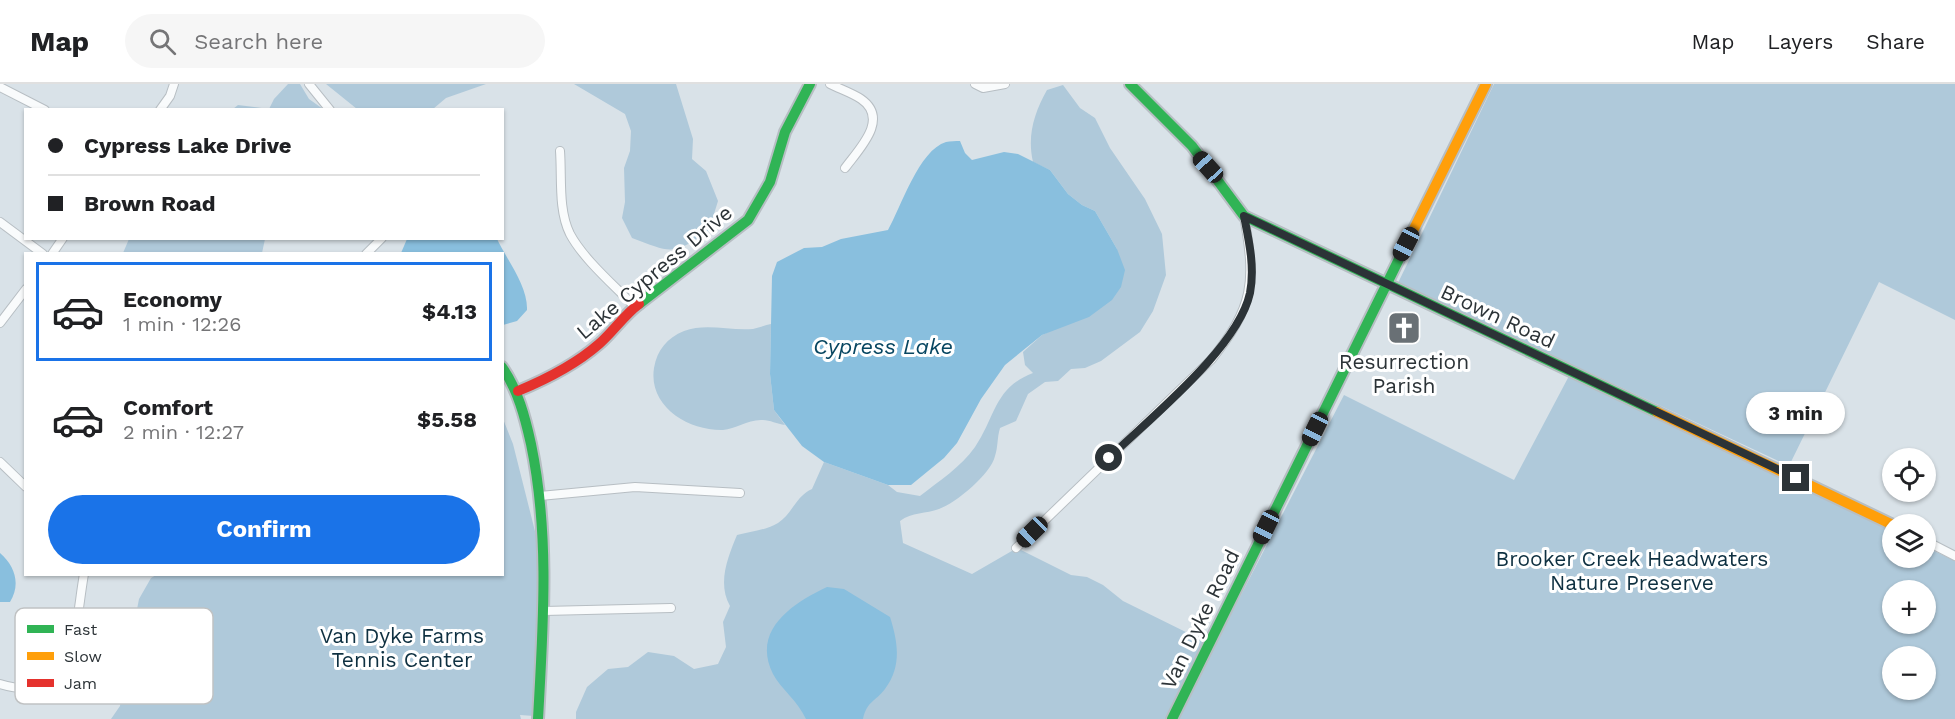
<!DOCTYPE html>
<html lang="en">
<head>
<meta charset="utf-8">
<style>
	:root { --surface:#fff; --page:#f6f6f6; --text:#202124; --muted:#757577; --line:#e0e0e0; --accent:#1a73e8 }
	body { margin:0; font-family:"Work Sans",sans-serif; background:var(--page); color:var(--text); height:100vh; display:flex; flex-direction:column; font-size:22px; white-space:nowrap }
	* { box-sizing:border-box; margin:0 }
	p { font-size:20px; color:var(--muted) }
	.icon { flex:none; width:33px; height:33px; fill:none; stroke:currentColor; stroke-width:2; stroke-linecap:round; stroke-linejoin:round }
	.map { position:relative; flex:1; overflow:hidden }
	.side { position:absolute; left:24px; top:168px; width:480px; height:324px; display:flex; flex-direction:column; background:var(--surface); border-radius:0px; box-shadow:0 2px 4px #0004 }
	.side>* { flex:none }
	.hud { position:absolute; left:24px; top:24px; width:480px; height:132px; border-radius:0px; box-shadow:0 2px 4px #0004; display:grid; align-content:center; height:132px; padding:0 24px; background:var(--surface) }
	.controls { position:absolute; left:1882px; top:364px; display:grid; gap:12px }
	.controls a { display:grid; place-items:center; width:54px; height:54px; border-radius:50%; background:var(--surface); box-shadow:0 2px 4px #0004; font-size:30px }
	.end { position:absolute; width:27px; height:27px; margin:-14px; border:8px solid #2c3337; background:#fff; box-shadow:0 0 0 3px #fff }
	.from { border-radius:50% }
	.bubble { position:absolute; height:42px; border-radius:21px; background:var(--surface); box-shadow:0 2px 4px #0004; font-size:20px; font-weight:700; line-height:42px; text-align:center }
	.car { position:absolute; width:18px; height:36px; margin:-18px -9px; border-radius:8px; box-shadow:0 0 4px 2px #0007; background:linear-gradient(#222 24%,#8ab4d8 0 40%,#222 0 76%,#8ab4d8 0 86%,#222 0) }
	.hud b { display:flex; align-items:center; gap:21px; height:57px; font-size:22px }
	.hud b+b { border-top:2px solid var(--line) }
	.hud i { width:15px; height:15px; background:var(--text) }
	ul { padding:10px 0 0; list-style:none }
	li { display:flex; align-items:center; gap:18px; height:99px; margin:0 12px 9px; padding:0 12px; border:3px solid transparent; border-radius:0px }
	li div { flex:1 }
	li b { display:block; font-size:22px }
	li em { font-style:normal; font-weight:700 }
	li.active { border-color:var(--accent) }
	li>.icon { width:54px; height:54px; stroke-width:1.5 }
	.primary-button { display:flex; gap:12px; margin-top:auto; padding:12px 24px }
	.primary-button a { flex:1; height:69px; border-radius:36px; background:var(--accent); color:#fff; font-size:24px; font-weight:700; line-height:69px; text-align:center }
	header { display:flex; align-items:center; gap:36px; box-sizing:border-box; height:84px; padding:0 30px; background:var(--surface); border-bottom:2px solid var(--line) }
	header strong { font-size:28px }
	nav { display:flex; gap:33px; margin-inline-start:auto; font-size:21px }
	.search { width:420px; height:54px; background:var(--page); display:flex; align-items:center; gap:15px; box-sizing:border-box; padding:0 21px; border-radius:33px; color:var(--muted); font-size:22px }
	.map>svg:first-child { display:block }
	.green { fill:#afc9da; fill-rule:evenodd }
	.water { fill:#89bfde }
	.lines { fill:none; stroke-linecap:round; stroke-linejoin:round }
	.street-casing { stroke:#b7bec3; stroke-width:10 }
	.fast-casing { stroke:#b7bec3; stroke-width:14 }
	.slow-casing { stroke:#b7bec3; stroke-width:14 }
	.jam-casing { stroke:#b7bec3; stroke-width:14 }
	.street { stroke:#f9fbfc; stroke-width:8 }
	.fast { stroke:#30b455; stroke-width:10 }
	.slow { stroke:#ff9f0a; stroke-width:10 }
	.jam { stroke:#e5322d; stroke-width:10 }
	.route { stroke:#2c3337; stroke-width:8 }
	.labels { text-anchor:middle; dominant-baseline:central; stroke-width:6; stroke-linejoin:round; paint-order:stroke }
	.street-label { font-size:21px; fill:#2c3337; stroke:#fff }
	.poi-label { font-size:21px; fill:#2c3337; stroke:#fff }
	.park-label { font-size:21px; fill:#0e3041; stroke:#fff }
	.water-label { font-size:22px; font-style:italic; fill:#074661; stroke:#fff }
	.key { fill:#fff; stroke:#c0c2c3; stroke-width:1.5 }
	.key-label { font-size:16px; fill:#2c3337 }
</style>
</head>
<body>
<header>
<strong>Map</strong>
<div class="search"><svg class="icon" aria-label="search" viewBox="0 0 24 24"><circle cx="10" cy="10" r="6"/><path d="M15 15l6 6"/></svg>Search here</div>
<nav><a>Map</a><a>Layers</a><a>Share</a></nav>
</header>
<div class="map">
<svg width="1955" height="635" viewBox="0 0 1955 635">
	<rect width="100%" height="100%" fill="#d9e2e8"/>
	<path class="green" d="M288 0H300L309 15 323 25H233L238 21 269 25 274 15Z
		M326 0H486L446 14 433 25H357Z
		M574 0H676L693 55 692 75 706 87 718 117 709 146C673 172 672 169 632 154L622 134 625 118 624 84 630 67 631 47 625 30Z
		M1494 0H1955V236L1879 198 1789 382 1586 287 1584 290 1572 284 1568 279 1398 199Z
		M1063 1 1080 24 1095 34 1110 64 1145 115 1162 150 1166 191 1153 227 1140 248 1101 277 1085 284 1071 285 1058 297 1045 298 1028 310 1016 337 1000 344C997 354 998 363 995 372 991 390 956 419 939 425 926 430 912 428 900 437L903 459 972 490 1017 464 1071 491 1087 493 1103 501 1123 517 1206 558 1168 635H576V628L587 603 608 585 628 583 648 568 674 572 694 585 718 580 726 563 723 538 730 522C717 499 728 473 737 451 750 448 766 446 778 439 792 430 796 412 812 405L824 378 888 401 897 408 920 412C939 397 961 383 975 363 996 332 994 304 1033 289L1025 281 1023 268 1042 251 1063 241 1117 165 1095 127 1082 121 1068 110 1050 86 1033 78C1027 52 1034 29 1047 6Z
		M129 155V154L265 155 262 169H123Z
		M771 240 770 290 774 326 785 341C777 340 770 336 763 336 748 335 736 345 723 346 689 347 648 323 654 284 657 266 667 254 684 247 706 239 730 247 753 245 759 244 765 241 771 240Z
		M1569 292 1893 448V474H1926V463L1955 477V635H1177L1344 311 1514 396ZM1893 507H1926V540H1893ZM1893 573H1926V606H1893Z
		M503 335 513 360 542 475 534 632 520 631 521 635H111L120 622 122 605 137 563 133 546 139 515 151 494 156 491 502 490Z"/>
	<path class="water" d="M960 57 965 69 972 76 1004 68 1018 70 1050 86 1068 110 1082 121 1095 127 1117 165 1125 186 1121 203 1112 216 1089 233 1042 251 1005 281 981 315 957 359 944 374 911 401H888L824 378 802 362 774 326 770 290 772 192 777 178 804 164 822 163 841 155 888 146C901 123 919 66 946 58 950 57 956 57 960 57Z
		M407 155H497C507 176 528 202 527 226L517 237 503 241 502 170 401 169Z
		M0 469C15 482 21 500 10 518H0Z
		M827 503 844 505 890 533C898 558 902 582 885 605 875 618 867 617 863 635H806C797 616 781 605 773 590 751 546 793 519 827 503Z"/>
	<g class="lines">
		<defs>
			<path id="street" d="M309 0 330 26
				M830 0C840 5 852 9 861 15 890 35 859 65 845 84
				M975 0 983 4 1005 0
				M0 3 45 26
				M160 26 170 12 174 0
				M560 67C562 93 558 126 570 150 584 176 615 202 635 223
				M0 138 43 170
				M52 170 63 154
				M366 170 382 154
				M0 239 26 205
				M0 378 26 403
				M540 412 635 403 740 409
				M1926 457 1955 472
				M1016 464 1211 276C1254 223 1256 198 1244 132
				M544 527 671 524
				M0 600C78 623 74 545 84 490"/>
			<path id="fast" d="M1130 0 1192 62 1244 132 1657 328
				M639 220 748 136 770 98 785 48 810 0
				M502 283C518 306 525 333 531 360 550 451 543 543 538 635
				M1172 635 1401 171"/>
			<path id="slow" d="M1401 171 1486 0
				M1657 328 1893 441"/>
			<path id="jam" d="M518 307C547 295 575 281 599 260 613 248 624 231 639 220"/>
		</defs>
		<use href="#street" class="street-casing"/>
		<use href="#fast" class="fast-casing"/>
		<use href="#slow" class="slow-casing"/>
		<use href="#jam" class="jam-casing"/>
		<use href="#street" class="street"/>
		<use href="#fast" class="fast"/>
		<use href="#slow" class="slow"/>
		<use href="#jam" class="jam"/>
	</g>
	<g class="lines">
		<path class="route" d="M1109 374C1150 334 1238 264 1250 209 1255 183 1249 157 1244 132L1796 394"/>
	</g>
	<defs>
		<symbol id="church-square" viewBox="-11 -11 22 22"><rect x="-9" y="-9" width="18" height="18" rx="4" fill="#697075" stroke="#fff"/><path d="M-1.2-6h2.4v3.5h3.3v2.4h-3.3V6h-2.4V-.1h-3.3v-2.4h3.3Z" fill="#fff"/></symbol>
	</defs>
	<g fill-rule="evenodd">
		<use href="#church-square" x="1385" y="225" width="38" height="38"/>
	</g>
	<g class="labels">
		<g class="street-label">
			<text transform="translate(654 188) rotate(-40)">Lake Cypress Drive</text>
			<text transform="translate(1498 232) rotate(25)">Brown Road</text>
			<text transform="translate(1200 535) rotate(-64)">Van Dyke Road</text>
		</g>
		<g class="poi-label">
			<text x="1404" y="277">Resurrection<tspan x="1404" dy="24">Parish</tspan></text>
		</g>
		<g class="park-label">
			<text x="1632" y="474">Brooker Creek Headwaters<tspan x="1632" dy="24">Nature Preserve</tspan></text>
			<text x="402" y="551">Van Dyke Farms<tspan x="402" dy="24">Tennis Center</tspan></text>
		</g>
		<g class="water-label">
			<text x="883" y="262">Cypress Lake</text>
		</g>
	</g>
	<rect x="15" y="524" width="198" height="96" rx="9" class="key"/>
	<rect x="27" y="541" width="27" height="8" fill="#30b455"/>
	<rect x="27" y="568" width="27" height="8" fill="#ff9f0a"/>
	<rect x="27" y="595" width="27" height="8" fill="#e5322d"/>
	<g class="key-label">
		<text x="64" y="551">Fast</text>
		<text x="64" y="578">Slow</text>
		<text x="64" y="605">Jam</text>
	</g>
</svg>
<div class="controls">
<a><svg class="icon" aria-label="locate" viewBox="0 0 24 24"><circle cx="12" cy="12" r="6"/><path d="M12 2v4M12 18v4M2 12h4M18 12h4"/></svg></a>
<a><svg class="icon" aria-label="layers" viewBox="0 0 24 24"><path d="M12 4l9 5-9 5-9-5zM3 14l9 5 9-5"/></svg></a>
<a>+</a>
<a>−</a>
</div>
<i class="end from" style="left:1109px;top:374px"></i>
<i class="end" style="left:1796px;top:394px"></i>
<div class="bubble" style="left:1746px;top:308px;width:99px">3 min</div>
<i class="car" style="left:1208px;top:83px;rotate:318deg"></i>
<i class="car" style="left:1406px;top:160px;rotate:207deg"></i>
<i class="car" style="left:1315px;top:345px;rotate:206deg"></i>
<i class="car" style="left:1266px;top:443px;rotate:206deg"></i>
<i class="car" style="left:1032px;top:448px;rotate:226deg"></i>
<div class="hud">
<b><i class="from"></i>Cypress Lake Drive</b>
<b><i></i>Brown Road</b>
</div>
<section class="side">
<ul>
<li class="active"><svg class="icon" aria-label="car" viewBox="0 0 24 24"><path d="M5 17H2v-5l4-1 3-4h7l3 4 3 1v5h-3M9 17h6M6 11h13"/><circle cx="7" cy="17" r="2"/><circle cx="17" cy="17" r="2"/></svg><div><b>Economy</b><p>1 min · 12:26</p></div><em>$4.13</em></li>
<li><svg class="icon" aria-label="car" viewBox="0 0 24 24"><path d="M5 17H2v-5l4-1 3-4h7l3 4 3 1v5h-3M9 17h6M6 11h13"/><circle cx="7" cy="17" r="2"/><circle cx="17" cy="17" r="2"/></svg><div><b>Comfort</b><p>2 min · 12:27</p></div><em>$5.58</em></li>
</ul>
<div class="primary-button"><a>Confirm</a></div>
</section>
</div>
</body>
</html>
